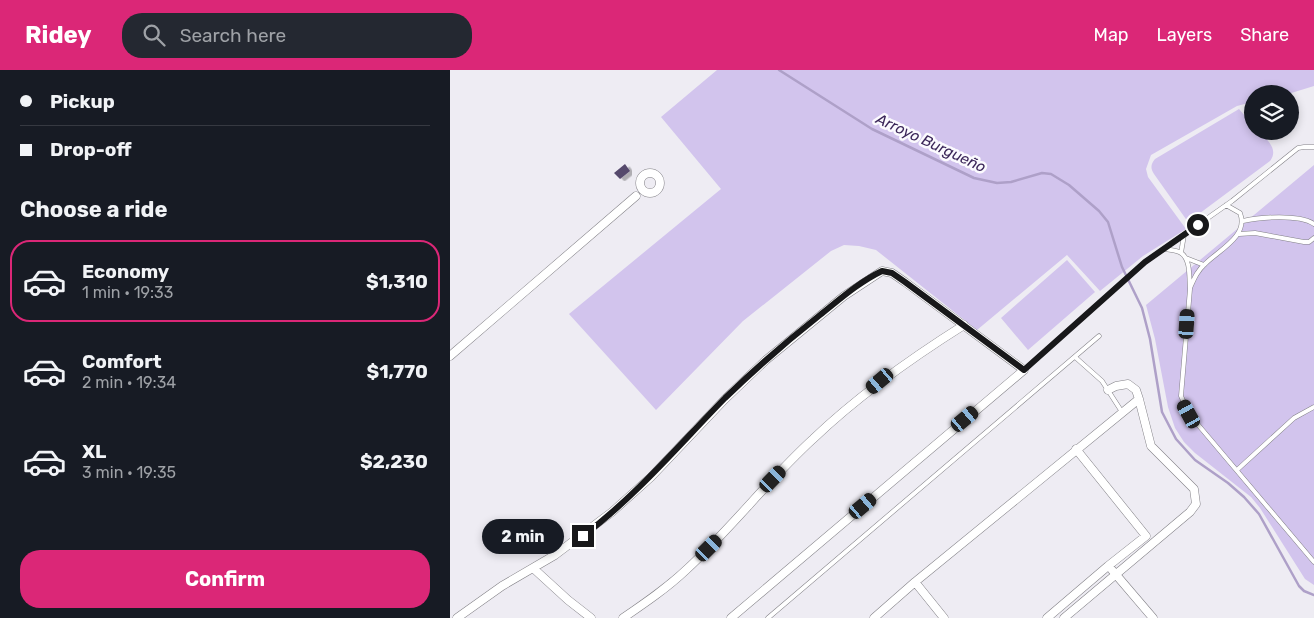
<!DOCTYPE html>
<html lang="en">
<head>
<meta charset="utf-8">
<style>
	:root { --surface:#171b24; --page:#242831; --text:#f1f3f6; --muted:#9ea1a6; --line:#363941; --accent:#db2777 }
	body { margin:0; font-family:Rubik,sans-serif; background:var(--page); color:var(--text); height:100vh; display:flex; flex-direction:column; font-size:19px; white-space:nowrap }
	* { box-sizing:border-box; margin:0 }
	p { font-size:16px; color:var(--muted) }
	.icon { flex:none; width:28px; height:28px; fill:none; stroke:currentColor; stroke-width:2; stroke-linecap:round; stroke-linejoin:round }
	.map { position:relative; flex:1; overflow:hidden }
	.sheet { display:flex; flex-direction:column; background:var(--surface); width:450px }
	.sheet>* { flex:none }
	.hud { display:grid; align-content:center; height:110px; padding:0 20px; background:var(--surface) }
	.controls { position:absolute; left:794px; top:15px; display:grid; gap:10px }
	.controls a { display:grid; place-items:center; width:55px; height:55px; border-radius:50%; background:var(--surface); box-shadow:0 2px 8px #0003; font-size:25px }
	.end { position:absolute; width:22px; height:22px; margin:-11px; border:6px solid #18181a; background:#fff; box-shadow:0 0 0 2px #fff }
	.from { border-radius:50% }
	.bubble { position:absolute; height:35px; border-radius:18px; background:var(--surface); box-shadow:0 2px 8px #0003; font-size:16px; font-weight:700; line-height:35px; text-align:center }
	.car { position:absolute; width:15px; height:30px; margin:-15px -8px; border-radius:6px; box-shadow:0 0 4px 1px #0007; background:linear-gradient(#222 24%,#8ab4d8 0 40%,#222 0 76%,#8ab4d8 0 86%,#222 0) }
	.hud b { display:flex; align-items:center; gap:18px; height:48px; font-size:19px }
	.hud b+b { border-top:1px solid var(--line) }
	.hud i { width:12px; height:12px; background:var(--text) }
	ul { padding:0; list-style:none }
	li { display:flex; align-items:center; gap:15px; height:82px; margin:0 10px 8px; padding:0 10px; border:2px solid transparent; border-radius:20px }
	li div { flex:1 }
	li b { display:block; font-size:19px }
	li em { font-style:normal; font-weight:700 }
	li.selected { border-color:var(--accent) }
	li>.icon { width:45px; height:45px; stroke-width:1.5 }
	h2 { padding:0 20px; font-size:22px; line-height:60px }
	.cta { display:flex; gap:10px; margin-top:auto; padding:10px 20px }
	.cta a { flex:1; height:58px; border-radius:20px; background:var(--accent); color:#fff; font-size:20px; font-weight:700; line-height:58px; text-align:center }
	header { display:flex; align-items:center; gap:30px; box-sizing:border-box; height:70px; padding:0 25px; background:var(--accent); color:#fff }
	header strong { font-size:24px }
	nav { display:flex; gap:28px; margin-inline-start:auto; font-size:18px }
	.search { width:350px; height:45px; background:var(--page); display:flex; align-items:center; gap:12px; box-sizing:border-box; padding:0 18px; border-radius:20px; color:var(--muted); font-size:19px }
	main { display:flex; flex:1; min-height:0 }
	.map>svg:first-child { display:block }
	.green { fill:#d2c4ed }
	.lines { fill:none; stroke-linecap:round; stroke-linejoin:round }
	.stream { stroke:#aea0c8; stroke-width:2.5 }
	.building { fill:#55486c; filter:url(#shadow) }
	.service-casing { stroke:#828086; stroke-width:5 }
	.minor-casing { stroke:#828086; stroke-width:9 }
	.service { stroke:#fff; stroke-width:4 }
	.minor { stroke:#fff; stroke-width:8 }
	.route { stroke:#18181a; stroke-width:6 }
	.labels { text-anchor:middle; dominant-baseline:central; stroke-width:5; stroke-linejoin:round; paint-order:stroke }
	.water-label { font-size:15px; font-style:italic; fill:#3b2659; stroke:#fbfafe }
</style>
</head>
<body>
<header>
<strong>Ridey</strong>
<div class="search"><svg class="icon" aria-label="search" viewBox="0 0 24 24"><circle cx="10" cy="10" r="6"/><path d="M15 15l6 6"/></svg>Search here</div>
<nav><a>Map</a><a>Layers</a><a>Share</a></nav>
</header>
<main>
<section class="sheet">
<div class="hud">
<b><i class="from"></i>Pickup</b>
<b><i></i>Drop-off</b>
</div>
<h2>Choose a ride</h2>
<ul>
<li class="selected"><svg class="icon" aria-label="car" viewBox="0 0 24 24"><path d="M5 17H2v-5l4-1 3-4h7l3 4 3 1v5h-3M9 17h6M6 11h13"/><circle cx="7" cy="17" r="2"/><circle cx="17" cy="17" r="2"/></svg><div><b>Economy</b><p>1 min · 19:33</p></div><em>$1,310</em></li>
<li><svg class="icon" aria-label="car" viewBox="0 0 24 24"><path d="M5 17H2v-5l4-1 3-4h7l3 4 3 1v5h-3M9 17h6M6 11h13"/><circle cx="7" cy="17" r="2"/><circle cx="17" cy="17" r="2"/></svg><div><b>Comfort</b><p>2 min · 19:34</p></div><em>$1,770</em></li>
<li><svg class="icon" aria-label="car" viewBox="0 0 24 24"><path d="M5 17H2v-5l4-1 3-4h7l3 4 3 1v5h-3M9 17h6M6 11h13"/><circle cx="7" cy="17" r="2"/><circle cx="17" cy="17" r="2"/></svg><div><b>XL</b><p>3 min · 19:35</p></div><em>$2,230</em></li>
</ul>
<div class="cta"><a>Confirm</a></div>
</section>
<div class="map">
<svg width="864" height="548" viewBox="0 0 864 548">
	<defs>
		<filter id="shadow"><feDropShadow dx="4.5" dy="2.5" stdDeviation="0" flood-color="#0004"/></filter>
	</defs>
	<rect width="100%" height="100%" fill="#eeecf3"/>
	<path class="green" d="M267 0H864V16L838 24H802V32L787 36 701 85 696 99 698 107 736 159 693 186 650 221 617 185 527 260 426 180 409 176 394 175 381 181 293 251 206 340 119 244 271 119 211 47Z
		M789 39 802 54V61H809C817 70 829 79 820 91L738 152 704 104C700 98 701 94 705 89Z
		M864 95V515L855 509 810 438 801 427 745 383 734 372 725 358 718 337 705 269 696 235Z
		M617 190 645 222 578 280 551 248Z"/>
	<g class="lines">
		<path class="stream" d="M329 0 422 59 524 108 547 113 561 112 592 103 601 104 619 115 649 141 658 152 672 197 692 238 700 269 712 342 726 369 745 390 778 413 794 427 809 444 849 516 854 521 864 525"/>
	</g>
	<path class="building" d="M175 94 180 101 170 109 164 103Z"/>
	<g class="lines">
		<defs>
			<path id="service" d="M793 151C810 147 849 144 864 154
				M789 164 805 163 854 172H859L864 168
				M715 179C720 180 727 180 731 183 741 189 739 209 740 219L731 326 739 344 864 492
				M731 183 734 165
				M736 188 754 195
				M740 218C744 209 747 201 755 194 769 180 799 166 790 143L776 135
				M625 287 652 311 672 342
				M574 300 695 192 782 131 848 78 854 77H864
				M787 400 844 348 864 337
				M318 548 649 266"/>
			<path id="minor" d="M190 113a10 10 0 1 1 20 0a10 10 0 1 1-20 0Z
				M0 286 186 126
				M83 498 118 530 141 548
				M662 500 703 548
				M465 512 494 548
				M7 548 52 516 105 485 162 442 201 407 275 329 316 290 394 226 432 201 442 203 455 212 574 300 281 548
				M173 548C195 533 217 518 236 500 281 459 318 410 363 369 409 325 460 289 514 255
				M424 548 465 512 689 329 686 320 678 314 666 316 658 320
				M597 548 658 496 696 466 626 379
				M614 548 740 442 746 434 744 419 701 376 689 329"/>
		</defs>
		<use href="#service" class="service-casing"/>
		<use href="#minor" class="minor-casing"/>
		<use href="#service" class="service"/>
		<use href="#minor" class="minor"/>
	</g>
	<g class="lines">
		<path class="route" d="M133 466C187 425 228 376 275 328 305 299 337 271 370 245 389 230 409 212 432 201L442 203 455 212 574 300 695 192 748 155"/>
	</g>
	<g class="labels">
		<g class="water-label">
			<text transform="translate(481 73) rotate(25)">Arroyo Burgueño</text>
		</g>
	</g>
</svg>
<div class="controls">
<a><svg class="icon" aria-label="layers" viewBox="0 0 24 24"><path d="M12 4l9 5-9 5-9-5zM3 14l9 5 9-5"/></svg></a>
</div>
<i class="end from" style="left:748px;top:155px"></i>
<i class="end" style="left:133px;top:466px"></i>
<div class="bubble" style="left:32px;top:449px;width:82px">2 min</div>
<i class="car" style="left:737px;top:254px;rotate:4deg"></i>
<i class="car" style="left:430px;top:311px;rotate:230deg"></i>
<i class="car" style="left:739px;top:344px;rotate:331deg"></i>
<i class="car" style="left:515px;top:349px;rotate:50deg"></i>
<i class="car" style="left:323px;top:409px;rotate:44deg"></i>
<i class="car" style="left:413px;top:436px;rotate:50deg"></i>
<i class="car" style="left:259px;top:478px;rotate:45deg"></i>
</div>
</main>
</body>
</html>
